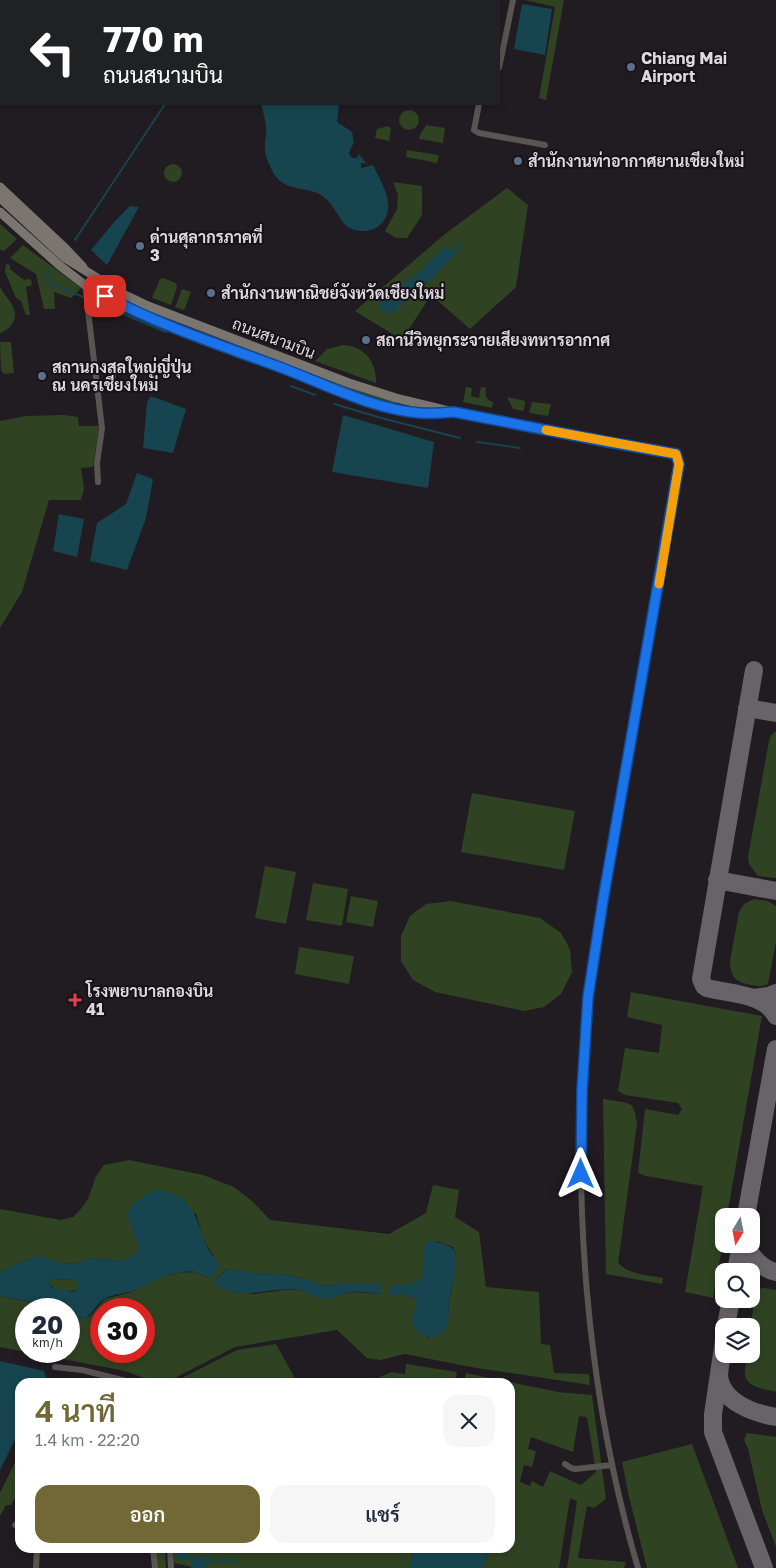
<!DOCTYPE html>
<html lang="th">
<meta charset="utf-8">
<style>
:root{--surface:#fff;--page:#f6f6f7;--text:#1f2937;--muted:#747a83;--accent:#726836}
body{margin:0;font-family:"Golos Text",Sarabun,sans-serif;background:var(--page);color:var(--text);height:100vh;display:flex;flex-direction:column;font-size:19px;white-space:nowrap}
*{box-sizing:border-box;margin:0}
p{font-size:16px;color:var(--muted)}
.icon{flex:none;width:28px;height:28px;fill:none;stroke:currentColor;stroke-width:2;stroke-linecap:round;stroke-linejoin:round}
.map{position:relative;flex:1;overflow:hidden}
.panel{position:absolute;left:15px;top:1378px;width:500px;height:175px;display:flex;flex-direction:column;background:var(--surface);border-radius:15px;box-shadow:0 2px 8px #0003}
.panel>*{flex:none}
.guide{position:absolute;left:0px;top:0px;width:500px;height:105px;box-shadow:0 2px 8px #0003;background:#202124;color:#fff;overflow:hidden}
.needle{width:32px;rotate:190deg}
.controls{position:absolute;left:715px;top:1208px;display:grid;gap:10px}
.controls a{display:grid;place-items:center;width:45px;height:45px;border-radius:10px;background:var(--surface);box-shadow:0 2px 8px #0003;font-size:25px}
.speed{position:absolute;left:15px;top:1298px;display:flex;gap:10px;font-size:25px;font-weight:700;text-align:center}
.speed>*{display:grid;place-content:center;width:65px;height:65px;border-radius:50%;background:var(--surface);box-shadow:0 2px 8px #0003;line-height:1}
.speed small{font-size:12px;font-weight:400}
.speed .limit{border:8px solid #d22;background:#fff;color:#111}
.pin{position:absolute;display:grid;place-items:center;width:42px;height:42px;color:#fff;margin:-21px;border-radius:10px;box-shadow:0 2px 8px #0006}
.me{position:absolute;width:55px;margin:-28px;rotate:0deg;stroke-linejoin:round;filter:drop-shadow(0 0 4px #0008)}
.turn{display:flex;align-items:center;gap:18px;height:105px;padding:0 20px;font-size:22px}
.turn .icon{width:65px;height:65px;stroke-width:2.5}
.turn b{display:block;font-size:35px;line-height:42px}
.round{display:grid;place-items:center;flex:none;width:52px;height:52px;border-radius:15px;background:var(--page)}
.overview{display:flex;align-items:center;justify-content:space-between;height:85px;padding:0 20px}
h1{font-size:30px;font-weight:600;line-height:38px;color:var(--accent)}
.action{display:flex;gap:10px;margin-top:auto;padding:10px 20px}
.action a{flex:1;height:58px;border-radius:15px;background:var(--accent);color:#fff;font-size:20px;font-weight:600;line-height:58px;text-align:center}
.action a+a{background:var(--page);color:var(--text)}
.map>svg:first-child{display:block}
</style>
<div class="map">
<svg width="776" height="1568" viewBox="0 0 776 1568">
<rect width="100%" height="100%" fill="#211b22"/>
<path fill="#2f4323" fill-rule="evenodd" d="M525,0h39l-18,100 -7,-2 16,-91z
M399 120a10 10 0 1 1 20 0a10 10 0 1 1-20 0Z
M426,125l19,3 -2,15 -24,-4 1,-4z
M388,126l3,3 -2,12 -14,-3 2,-9z
M407,150l32,5 -2,8 -31,-6z
M164 173a9 9 0 1 1 18 0a9 9 0 1 1-18 0Z
M393,182l29,4v29l-15,23h-11l-11,-7 12,-22 1,-14z
M507,188l21,17 -12,82 -46,42 -39,-34 -29,45 -47,-29 90,-77z
M0,224l17,15 -13,12 -4,-1z
M23,245l58,43 -10,10 -17,-6 1,17h-11l-8,-35 -26,-16z
M6,264l4,1v4l14,11 4,-1 3,1 1,5 -6,2 4,28h-4l-5,-14 -5,-3 -11,-26z
M163,278l13,5 1,4 -6,18 -19,-7 8,-19z
M0,286c4,10 10,13 13,21 6,11 -2,23 -13,26z
M182,289l9,3 -7,18 -9,-3z
M0,342h11l3,31 -10,1 -3,-4z
M344,345c21,2 33,17 32,38l-61,-22 12,-12z
M274,358l118,43 9,5 -16,-4 -112,-40z
M486,386c-1,8 -1,14 7,16l-1,6 -29,-6 3,-15 6,1 -1,8 8,2 2,-11 5,1z
M507,397l18,4 -1,10 -11,-2z
M532,402l19,2 -3,12 -19,-3z
M64,415l14,2 1,9h20l-6,41 -12,1 3,20 -3,12h-32l-27,92 -22,36v-207l26,-5z
M776,731v147l-18,-2 -9,-12 -1,-7 21,-116 2,-6z
M472,793l103,18 -11,59 -103,-18z
M265,866l31,6 -10,52 -31,-6z
M313,883l35,6 -6,37 -36,-6z
M351,896l27,5 -5,26 -27,-5z
M754,899l14,2 8,5v35l-8,43c-6,3 -10,2 -16,1 -17,-3 -21,-7 -22,-24l9,-49 5,-8z
M451,901l89,17 21,15 9,16 2,23 -11,22 -17,13 -20,4 -89,-19 -22,-12 -12,-19v-25l9,-20 16,-12z
M299,947l55,9 -5,28 -54,-10z
M631,992l131,24 -35,200h-3v21l-11,61 -28,-6 18,-106 -57,-10 -8,-3 7,-64 33,6 4,-6 -4,-6 -53,-8 -7,-4 7,-43 34,5 3,-28 -35,-8z
M603,1099l20,3 9,3 3,8 2,11 -19,139c12,12 29,12 45,15l-1,6 -56,-10z
M129,1160l74,15 31,12 19,15 17,18 119,14 37,-21 7,-28 26,5 -4,27 24,15 7,55 53,5 2,52 9,1 4,28 35,1 1,11 -119,-18 -66,-13 -25,6 -13,-2 -30,-28 -102,17 -68,35h-12l-30,-11 -125,-24v-51l64,13h-38v42h43v-41l7,7 5,2 8,-2 16,-18 27,-7 28,-15 18,-4 16,-1 13,5 8,-18 -12,-21 -7,-25 -60,25 3,9 -1,6 -17,8 -31,-3 -12,5 -14,1 -30,-7 -34,15v-63l61,11 12,-3 7,-7 8,-11 8,-23 8,-11zM437,1241l16,6 3,5 -2,10v16l-5,24 -1,17 -6,13 -7,4 -7,2 -12,-28 1,-6 -1,-5 -13,-5 -9,-9h13l14,-5 4,-5v-10zM231,1269l18,4 30,1 23,4 23,8 12,-2h44v10l-30,-2 -26,7 -27,-9h-13l-32,4 -33,-7 -5,-3v-4l10,-10zM101,1309h43v42h-43z
M75,1279l4,3v7c-9,4 -23,2 -30,-5l1,-4z
M764,1288l12,2v102c-10,-3 -29,-4 -31,-17 -1,-6 2,-15 2,-21h4v-28l4,-32 2,-5z
M276,1344l21,38h-123l63,-32z
M406,1364l51,8 -2,10h-85l21,-10 14,2z
M466,1373l92,19 34,3 14,104 -12,9 -7,-2 -9,52 48,4 -2,6h-57l10,-67 -7,-3 -11,70h-79l6,-5 1,-15h23v-166h-46zM579,1416l8,1 9,55 -15,13 -31,-14 -7,16 -11,-6 -2,5 -10,-4 4,-17 8,2 4,-16 -8,-2 3,-12 42,15z
M747,1433l29,4v110l-14,-37 -14,-61 -4,-9z
M692,1444l46,124h-91l-18,-71 -7,-35z
M20,1452v38l-9,15h-5l-6,11v-23z
M156,1548h9l1,20h-9z
M174,1548h241l-6,20h-212l-23,-5z"/>
<path fill="#16444f" fill-rule="evenodd" d="M522,4l30,5 -7,46 -31,-6z
M261,104h78l-2,18 15,10 2,10 -5,11 1,3 3,2h4l2,-4 7,9h-5v5l12,-3c10,20 28,49 1,64 -7,3 -19,3 -26,-2 -9,-6 -14,-24 -27,-32 -15,-9 -36,-3 -47,-21 -5,-9 -10,-19 -9,-29 0,-6 2,-13 1,-19 -1,-7 -3,-15 -5,-22z
M130,206l9,1 -32,58 -16,-15 24,-29z
M466,242l-31,34 -43,37 -11,-3 -3,-6 6,-6 33,-24 27,-27 8,4 8,-7z
M151,396l35,13 -13,44 -30,-5 4,-46z
M343,415l91,27 -6,46 -96,-16z
M137,473l16,6 -7,39 -19,52 -37,-9 7,-38 29,-19z
M59,514l25,5 -7,38 -24,-6z
M154,1191c6,1 14,0 20,3 30,13 22,49 46,70l-7,12c-8,2 -11,-2 -18,-4 -5,-1 -11,0 -16,1 -20,2 -29,12 -46,18 -9,3 -19,3 -27,7 -14,7 -19,36 -37,11l-69,-13v-24l34,-15 6,-1 24,8 14,-1 12,-5 31,3 17,-8 1,-6 -12,-32c5,-14 14,-18 27,-24zM75,1279l3,3 1,7 -7,3 -21,-5 -2,-3 1,-4z
M429,1241c9,0 22,4 27,11 -2,9 0,19 -2,27 -2,8 -4,15 -5,23 -1,7 1,17 -2,24 -8,16 -27,14 -34,-1 -4,-8 6,-17 3,-26l-13,-5 -14,1v-7l5,-3h13l14,-5c8,-12 -3,-30 8,-39z
M231,1269l19,4 29,1 23,4 23,8 12,-2h44v10c-10,-1 -22,-3 -31,-2 -7,1 -20,8 -26,7 -9,-1 -17,-7 -26,-9 -28,-4 -58,13 -83,-6v-4l11,-10z
M0,1361l44,10 2,6 -2,5h-24v48l-20,40z
M176,1548h10v7l9,2 44,4 1,2 -28,-2 -8,7h-13l2,-7 -3,-2 -10,1 -4,-7z
M415,1548h72l-1,15 -6,5h-71z"/>
<g fill="none" stroke-linecap="round" stroke-linejoin="round">
<path stroke="#16444f" stroke-width="2" d="M77,0l1,1
M75,240l90,-136
M49,269c-3,6 -5,9 1,14l116,49
M291,386l24,9
M334,404l51,15 75,19
M477,442l43,6"/>
<path stroke="#686269" stroke-width="18" d="M754,670l-53,309 3,7 3,2c22,6 57,5 69,28
M747,708l29,5
M717,880l59,11
M754,998l15,-2 7,-3
M746,1216l30,-167
M746,1244c5,13 16,25 30,28
M736,1271l5,-27
M726,1326l5,-27
M724,1340l-11,74v18l51,136
M719,1375c2,27 34,38 57,42"/>
<path stroke="#595552" stroke-width="6" d="M499,68l14,-68
M479,104l-5,26 5,3 66,12
M85,285l17,143 -5,35 1,19
M55,1367l27,3 48,12
M565,1464l6,4 4,1 37,-4
M15,1525l5,2
M153,1548l2,20
M170,1548l1,20
M36,1568l1,-20
M638,1568c-52,-176 -67,-373 -51,-556 1,-21 5,-41 8,-61 7,-45 15,-89 22,-133 21,-118 43,-236 62,-354l-3,-10 -19,-3"/>
<path stroke="#7b7570" stroke-width="9" d="M0,187l65,61 18,19
M0,198l65,60 58,36 25,12 201,77 47,15 58,14 203,39
M0,212l59,53 26,20 38,21 49,20 202,77c24,7 47,12 72,10"/>
</g>
<g fill="none" stroke-linecap="round" stroke-linejoin="round">
<defs>
<path id="route" d="M105,296c56,30 118,50 177,72 45,17 90,41 138,45 11,1 23,0 34,-1l154,30 68,12 3,10 -76,436 -15,97 -6,94 -1,83"/>
</defs>
<use href="#route" stroke="#114b97" stroke-width="12"/>
<use href="#route" stroke="#1a73e8" stroke-width="9"/>
<path stroke="#f59e0b" stroke-width="9" d="M546,430l130,24 3,10 -20,120"/>
</g>
<g fill="#5c6f8a" stroke="#171218" stroke-width="2">
<circle cx="631" cy="67" r="5"/>
<circle cx="518" cy="161" r="5"/>
<circle cx="140" cy="246" r="5"/>
<circle cx="211" cy="293" r="5"/>
<circle cx="366" cy="340" r="5"/>
<circle cx="42" cy="376" r="5"/>
</g>
<path fill="#e0444e" stroke="#171218" stroke-width="2" d="M72.5 992.5h5v5h5v5h-5v5h-5v-5h-5v-5h5z"/>
<g text-anchor="middle" dominant-baseline="central" stroke-width="4" stroke-linejoin="round" paint-order="stroke">
<g font-size="16" font-weight="bold" fill="#ded9de" stroke="#171218" text-anchor="start">
<text x="641" y="58">Chiang Mai<tspan x="641" dy="18">Airport</tspan></text>
<text x="528" y="161">สำนักงานท่าอากาศยานเชียงใหม่</text>
<text x="150" y="237">ด่านศุลากรภาคที่<tspan x="150" dy="18">3</tspan></text>
<text x="221" y="293">สำนักงานพาณิชย์จังหวัดเชียงใหม่</text>
<text x="376" y="340">สถานีวิทยุกระจายเสียงทหารอากาศ</text>
<text x="52" y="367">สถานกงสุลใหญ่ญี่ปุ่น<tspan x="52" dy="18">ณ นครเชียงใหม่</tspan></text>
<text x="86" y="991">โรงพยาบาลกองบิน<tspan x="86" dy="18">41</tspan></text>
</g>
<g font-size="16" fill="#ded9de" stroke="#171218">
<text transform="translate(274 338) rotate(21)">ถนนสนามบิน</text>
</g>
</g>
</svg>
<div class="controls">
<a><svg class="needle" viewBox="-14 -14 28 28"><path d="M0-13l5 13h-10z" fill="#e53935"/><path d="M0 13l5-13h-10z" fill="#747a83"/></svg></a>
<a><svg class="icon" aria-label="search" viewBox="0 0 24 24"><circle cx="10" cy="10" r="6"/><path d="M15 15l6 6"/></svg></a>
<a><svg class="icon" aria-label="layers" viewBox="0 0 24 24"><path d="M12 4l9 5-9 5-9-5zM3 14l9 5 9-5"/></svg></a>
</div>
<div class="speed"><div>20<small>km/h</small></div><div class="limit">30</div></div>
<div class="pin" style="left:105px;top:296px;background:#d93025"><svg class="icon" aria-label="arrive" viewBox="0 0 24 24"><path d="M6 21V4h12l-3 4 3 4H6"/></svg></div>
<svg class="me" style="left:581px;top:1174px" viewBox="-20 -20 40 40"><path d="M0-17L14 15 0 8-14 15z" fill="#1a73e8" stroke="#fff" stroke-width="4"/></svg>
<div class="guide">
<div class="turn"><svg class="icon" aria-label="left" viewBox="0 0 24 24"><path d="M17 20v-9H6M10 6l-5 5 5 5"/></svg><div><b>770 m</b>ถนนสนามบิน</div></div>
</div>
<section class="panel">
<div class="overview"><div><h1>4 นาที</h1><p>1.4 km · 22:20</p></div><a class="round"><svg class="icon" aria-label="close" viewBox="0 0 24 24"><path d="M6 6l12 12M18 6L6 18"/></svg></a></div>
<div class="action"><a>ออก</a><a>แชร์</a></div>
</section>
</div>
